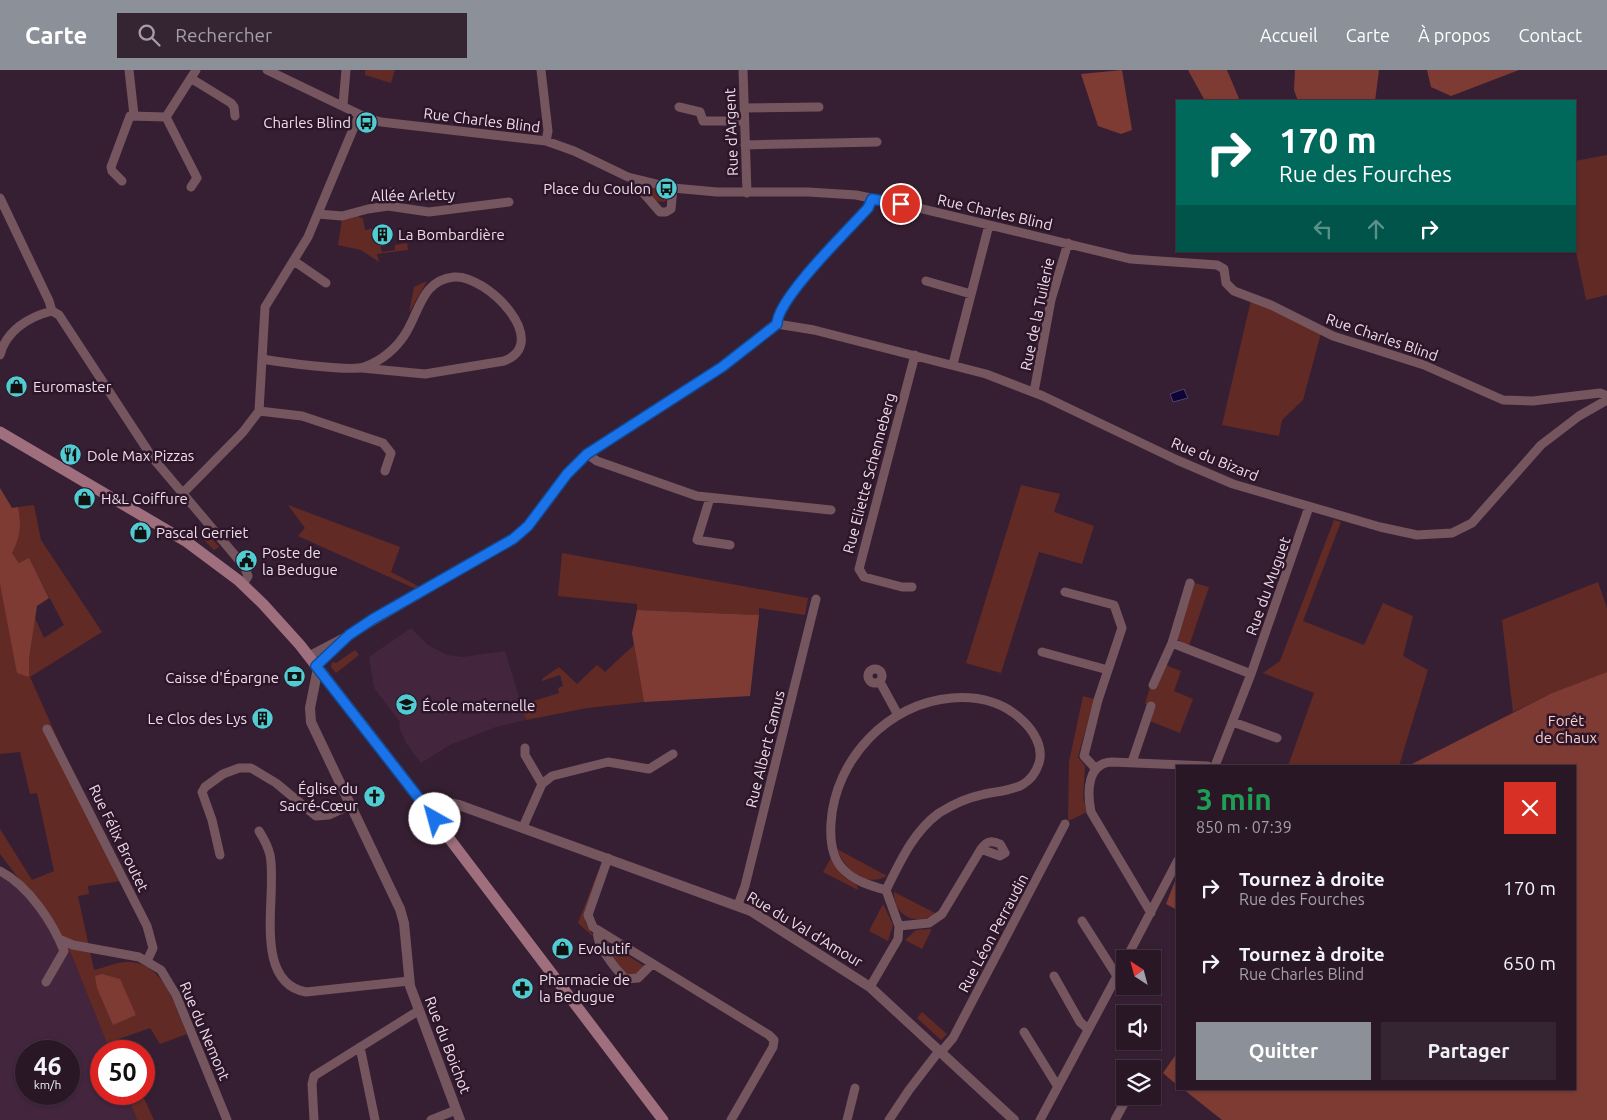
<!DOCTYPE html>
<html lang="fr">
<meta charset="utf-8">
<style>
:root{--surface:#291726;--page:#352432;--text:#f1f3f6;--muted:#a59fa7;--line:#453643;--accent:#8c9099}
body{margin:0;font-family:Ubuntu,sans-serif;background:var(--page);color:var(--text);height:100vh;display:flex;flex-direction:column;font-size:19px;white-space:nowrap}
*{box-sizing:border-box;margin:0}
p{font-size:16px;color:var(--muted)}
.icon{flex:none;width:28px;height:28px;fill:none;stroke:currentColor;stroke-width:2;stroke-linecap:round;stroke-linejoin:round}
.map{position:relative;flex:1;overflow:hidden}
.drawer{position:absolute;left:1176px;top:695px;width:400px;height:325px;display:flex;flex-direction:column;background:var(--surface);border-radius:0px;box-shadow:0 1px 4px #0004,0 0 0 1px var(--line)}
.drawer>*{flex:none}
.top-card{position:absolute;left:1176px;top:30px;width:400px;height:152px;border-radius:0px;box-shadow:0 1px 4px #0004,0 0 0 1px var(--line);background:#00695c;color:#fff;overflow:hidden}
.needle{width:32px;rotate:324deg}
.tools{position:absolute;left:1116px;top:880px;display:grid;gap:10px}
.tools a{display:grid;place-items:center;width:45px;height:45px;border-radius:0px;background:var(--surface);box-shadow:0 1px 4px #0004,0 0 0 1px var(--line);font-size:25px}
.speed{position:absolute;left:15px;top:970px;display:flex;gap:10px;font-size:25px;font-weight:700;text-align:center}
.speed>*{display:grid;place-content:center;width:65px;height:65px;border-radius:50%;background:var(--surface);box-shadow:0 1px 4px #0004,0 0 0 1px var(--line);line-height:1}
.speed small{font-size:12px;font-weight:400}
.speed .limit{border:8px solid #d22;background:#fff;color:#111}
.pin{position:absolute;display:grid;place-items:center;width:42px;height:42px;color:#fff;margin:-21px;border:2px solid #fff;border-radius:50%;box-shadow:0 1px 5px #0007}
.me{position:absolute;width:55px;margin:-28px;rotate:322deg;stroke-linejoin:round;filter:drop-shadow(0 0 4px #0008)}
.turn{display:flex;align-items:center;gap:18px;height:105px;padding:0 20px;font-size:22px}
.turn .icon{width:65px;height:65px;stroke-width:2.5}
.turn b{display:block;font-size:35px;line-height:42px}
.lanes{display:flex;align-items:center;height:48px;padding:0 20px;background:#0003;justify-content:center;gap:25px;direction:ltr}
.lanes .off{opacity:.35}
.round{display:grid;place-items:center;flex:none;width:52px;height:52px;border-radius:0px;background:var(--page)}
.head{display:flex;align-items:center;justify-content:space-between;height:85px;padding:0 20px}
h1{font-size:30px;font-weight:700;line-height:38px;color:#1e9e55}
.primary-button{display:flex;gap:10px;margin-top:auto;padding:10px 20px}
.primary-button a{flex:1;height:58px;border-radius:0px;background:var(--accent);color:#fff;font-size:20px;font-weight:700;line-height:58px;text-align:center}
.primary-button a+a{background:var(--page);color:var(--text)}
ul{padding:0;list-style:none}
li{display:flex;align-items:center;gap:15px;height:75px;padding:0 20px}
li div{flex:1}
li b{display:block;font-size:19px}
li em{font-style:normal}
header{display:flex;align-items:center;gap:30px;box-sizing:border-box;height:70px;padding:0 25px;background:var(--accent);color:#fff}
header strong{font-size:24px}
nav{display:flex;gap:28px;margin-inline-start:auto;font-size:18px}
.search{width:350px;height:45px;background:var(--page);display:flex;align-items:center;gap:12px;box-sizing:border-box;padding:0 18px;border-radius:0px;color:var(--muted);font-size:19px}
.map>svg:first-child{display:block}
</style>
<header>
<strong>Carte</strong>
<div class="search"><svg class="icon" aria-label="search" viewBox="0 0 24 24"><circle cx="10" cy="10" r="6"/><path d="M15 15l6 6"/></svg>Rechercher</div>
<nav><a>Accueil</a><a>Carte</a><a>À propos</a><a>Contact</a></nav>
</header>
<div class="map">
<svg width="1607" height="1050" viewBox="0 0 1607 1050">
<rect width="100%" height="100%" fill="#371f33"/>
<path fill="#43253e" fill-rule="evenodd" d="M411,558l17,17 19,10 15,2 43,-6 21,69 -30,7 -46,18 -29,18 -15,-20 -7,-16 1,-5 -26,-34 -5,-31z
M0,806l29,15 30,40 13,25 38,95h-9v43h26l10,26h-137zM26,981h43v43h-43z"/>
<path fill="#622a25" d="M365,0h30l-4,13 -26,-8z
M1607,85v140l-21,5 -11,-53v-86z
M644,114l26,7 -3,9 -4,2 -8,-1 -11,-13z
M358,146l5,3 2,11 11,-2 6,24 13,-2v-5l12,-2 1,7 -31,4 2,8 -18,-12 -23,-5 4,-26z
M427,211l-18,32 5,-26z
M1251,230l70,33 -18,67 -21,20 -3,16 -57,-11z
M1021,415l39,9 -6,18 40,14 -12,38 -43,-12 -38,121 -35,-10z
M34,435l7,35 61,92 -72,45 91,204 -33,5 1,8 -11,2 16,74c10,-2 22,-8 33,-8 37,-1 48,45 60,72l-27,10 -10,-16 -31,11 5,12h-14l-38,-95 -13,-25 -59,-77v-25l32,51 22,-9 -17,-78 -7,1 -10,-42 -20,2v-170l29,93v-18l6,-41 9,20 20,-13 -35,-66 -10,4 -7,-10 8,-35 -2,-11z
M288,435l112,42 -9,25 27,14 -2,3 -118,-53 7,-8z
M1334,450l7,2 -38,99 61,24 19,-42 30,13 -10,40 25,14 -29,96h-111l26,-73 -51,-20 17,-12z
M209,465l10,12 -5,3 -10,-10z
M562,483l246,45 -3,17 -46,-7v7l-122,-5v-6l-79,-8z
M1598,512l9,26v64l-55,21 -39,19 -11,-92z
M1194,513l15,4 -20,59 -12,-7z
M634,575l10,57 -57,6 -61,12 -6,-20 2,-1 2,5 35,-11 -1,-5 5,-2 -3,-11 -18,6v-2l17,-12 18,17 20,-19 8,7z
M355,580l4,5 -23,18 -5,-6 1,-5 4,1z
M1163,594l18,7 -7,20 19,8 -13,34 -30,-12 4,-14 -9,-3 6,-20z
M1083,626l11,3 -16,58 7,9 -2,31 4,15 -19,9 1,-59z
M837,779l50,27c-23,12 -42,-7 -50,-27z
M831,788l13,19 13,8 1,5 -35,-18z
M599,799l-14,47v6l9,15 -16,-14z
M894,822l43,22c-21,12 -43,3 -43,-22z
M883,834l10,21 -5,16 -19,-10z
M932,859l-10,20 -17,-9 11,-10z
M600,866l10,5 -1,3 35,22 2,-3 -1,8 -17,5 -24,-28z
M922,942l25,22 -6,6 -24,-22z
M127,1024h15l12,26h-17z"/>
<path fill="#7e3b34" d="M1122,0l10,60 -11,4 -23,-8 -17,-52z
M1188,0h39l13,31h-35z
M1295,0h84l-4,31h-77l-4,-11z
M1427,0h92l-68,26 -20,-9z
M0,418l12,20 6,-1c4,18 2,31 -6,46l7,10 10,-5 20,40 -12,8 -8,53v18l-12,-4 -17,-89z
M637,540l122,5 -9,81 -106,6 -12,-69z
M1607,602v448h-385l-39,-31h392v-323h-167l144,-73z
M1177,806l1,34h-1l-11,-6z
M102,904l18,5 16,36 -23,10 -16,-37 -2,-12z
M1177,983v32l-14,-12z"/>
<path fill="#0e0439" stroke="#51456e" d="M392,118l1,10 -12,1 -2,-10z
M1184,319l4,9 -15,4 -3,-8z"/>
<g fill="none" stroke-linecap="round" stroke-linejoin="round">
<path stroke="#75565f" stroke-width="9" d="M129,0l5,45
M267,0l100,48 14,4 165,19 28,10 54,26 45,11 44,4h91l48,3 59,12 216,52 86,6 7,4 2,14 8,8 37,14 62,31 91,29 79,35 30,1 67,-8 7,3
M541,0l7,61 -2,10
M743,0l4,123
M192,9l39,24 3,4 1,9
M343,35l3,-35
M679,37l21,5 3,9h41
M744,38l75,-1
M166,47l31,61 -6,9
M745,75l132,-3
M638,110l1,8 21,24h6l5,-3 2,-21
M122,111l-10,-10 -1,-4 19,-51 36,1 30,-47
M0,128l49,103 3,10
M318,144l24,2 26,-7 20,-3 41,6 80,-10
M294,191l32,22
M926,211l45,13
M52,241l7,4 93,142 92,109 4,10 -5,8
M777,254l37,6 172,44 57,22 134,64 56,24 147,43 37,8 35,-2 20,-10 69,-78 38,-29 28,-16
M0,285c6,-24 28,-38 52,-44
M262,289c18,3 89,13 102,8 18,-6 34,-20 43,-36 13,-22 16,-51 47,-54 32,-3 99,65 50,84l-79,13 -63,-6
M953,294l36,-139
M1034,322l17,-92 17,-57
M259,341l43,5 81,27 8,10 -6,18
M587,384l10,7 100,35 134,14
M182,424l61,-62 16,-21 6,-104 43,-70 51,-122
M710,428l-13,42 33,5
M1190,513l-18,60 79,31
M912,517h-10l-38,-10 -5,-8 56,-214
M1065,522l49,13 8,23 -24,72 -14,56 11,12
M1042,582l66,18
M309,586l40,-21 164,-96c30,-23 46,-60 74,-85l135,-87 55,-43c0,-25 72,-95 91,-116l4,-9
M316,596l29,-27
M868 606a7 7 0 1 1 14 0a7 7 0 1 1-14 0Z
M880,612l18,33
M1153,615l19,-42
M1233,652l44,16
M47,659l100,197 6,22 -6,13
M525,678v7l17,29
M1132,692l19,-56
M1215,696l36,-92 58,-167
M523,757l19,-43 10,-8 56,-14 41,7 24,-15
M259,761c5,8 9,15 11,24 8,38 -19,127 36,137l103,-11
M220,785l-8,-35 -10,-28 3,-5 18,-13 16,-6h12l25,15 40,33 13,-1 22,-10
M608,788l-20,57 5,12 176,108 5,5 -1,7 -42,73
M0,801c29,15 53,52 64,80l-18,31
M738,835l7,-19 71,-287
M1151,843l-60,-101c-4,-20 -4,-49 21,-50l96,4
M1082,851l35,55
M899,856l30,-3 13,-9 39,-65c6,-8 10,-9 19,-5l5,9 -5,3 -19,-7
M598,861c-4,12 19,40 28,48l12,-1 14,-14
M61,870l12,5 66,12 22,13 15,25 51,125
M1126,889l52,-99
M1054,906l26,46 8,7
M870,917l28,-48 1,-13 -13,-36c-15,-4 -32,-9 -43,-21 -12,-12 -13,-30 -12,-46 4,-64 57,-120 121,-125 26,-2 51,4 70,22 11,10 22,27 17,43 -9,29 -34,26 -58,32 -15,3 -29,10 -42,18 -26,19 -39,49 -53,77
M1024,962l34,55
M360,977l15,73
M941,982l12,-14 112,-214
M314,1050l-2,-36 2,-8 104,-65
M431,1050l25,-10
M847,1050l8,-32
M889,1050l20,-30 30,-39
M1040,1050l85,-159
M1115,1050l13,-24"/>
<path stroke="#75565f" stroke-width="10" d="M318,598l-8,40 1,14 89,187 4,14 6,63 50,134
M425,735l12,-4 22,4 292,106 119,76 144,133"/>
<path stroke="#9f6f7d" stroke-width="11" d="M0,362l187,110 51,38 25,24 37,41 98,126 265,349"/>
</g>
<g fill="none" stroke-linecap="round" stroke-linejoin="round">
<defs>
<path id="route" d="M435,749l-119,-153 33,-31 24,-16 140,-80 15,-13 39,-52 20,-20 135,-87 55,-43c0,-25 72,-95 91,-116l4,-9 29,5"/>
</defs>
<use href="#route" stroke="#114b97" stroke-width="12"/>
<use href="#route" stroke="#1a73e8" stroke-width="9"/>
</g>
<defs>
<symbol id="bus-disc" viewBox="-11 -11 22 22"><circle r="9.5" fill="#51ccd2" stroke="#2d1629"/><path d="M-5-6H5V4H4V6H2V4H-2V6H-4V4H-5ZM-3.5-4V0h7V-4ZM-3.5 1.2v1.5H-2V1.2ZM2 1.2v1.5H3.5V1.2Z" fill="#111"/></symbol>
<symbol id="building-disc" viewBox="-11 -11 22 22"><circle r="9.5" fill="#51ccd2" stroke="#2d1629"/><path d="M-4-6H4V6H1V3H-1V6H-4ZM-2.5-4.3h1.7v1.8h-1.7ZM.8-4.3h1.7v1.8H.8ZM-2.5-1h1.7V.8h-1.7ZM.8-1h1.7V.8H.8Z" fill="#111"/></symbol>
<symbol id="shop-disc" viewBox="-11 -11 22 22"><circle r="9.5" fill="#51ccd2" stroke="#2d1629"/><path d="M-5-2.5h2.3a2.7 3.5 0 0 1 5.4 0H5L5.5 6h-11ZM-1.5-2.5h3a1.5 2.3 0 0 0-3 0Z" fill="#111"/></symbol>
<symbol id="restaurant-disc" viewBox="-11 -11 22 22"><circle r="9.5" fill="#51ccd2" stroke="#2d1629"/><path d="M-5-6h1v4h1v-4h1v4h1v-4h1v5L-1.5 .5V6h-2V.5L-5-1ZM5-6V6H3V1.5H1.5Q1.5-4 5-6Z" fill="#111"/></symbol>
<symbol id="civic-disc" viewBox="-11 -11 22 22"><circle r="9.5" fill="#51ccd2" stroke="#2d1629"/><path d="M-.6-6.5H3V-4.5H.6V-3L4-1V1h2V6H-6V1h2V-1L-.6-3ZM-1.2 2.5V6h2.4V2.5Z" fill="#111"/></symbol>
<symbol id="bank-disc" viewBox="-11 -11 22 22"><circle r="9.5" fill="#51ccd2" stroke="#2d1629"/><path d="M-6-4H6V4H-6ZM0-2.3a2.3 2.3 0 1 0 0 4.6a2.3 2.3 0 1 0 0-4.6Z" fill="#111"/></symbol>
<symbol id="school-disc" viewBox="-11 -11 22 22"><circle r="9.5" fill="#51ccd2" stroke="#2d1629"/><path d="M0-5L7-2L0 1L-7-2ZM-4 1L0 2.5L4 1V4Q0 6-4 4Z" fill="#111"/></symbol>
<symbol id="church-disc" viewBox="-11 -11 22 22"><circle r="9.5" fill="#51ccd2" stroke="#2d1629"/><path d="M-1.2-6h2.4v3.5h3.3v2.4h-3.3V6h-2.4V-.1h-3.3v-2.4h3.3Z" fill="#111"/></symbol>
<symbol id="pharmacy-disc" viewBox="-11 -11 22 22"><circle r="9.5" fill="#51ccd2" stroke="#2d1629"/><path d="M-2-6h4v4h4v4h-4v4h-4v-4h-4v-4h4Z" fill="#111"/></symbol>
</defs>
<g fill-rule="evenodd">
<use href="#bus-disc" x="354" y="40" width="25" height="25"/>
<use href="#bus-disc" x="654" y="106" width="25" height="25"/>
<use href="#building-disc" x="370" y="152" width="25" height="25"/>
<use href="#shop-disc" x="4" y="304" width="25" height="25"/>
<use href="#restaurant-disc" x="58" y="372" width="25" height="25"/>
<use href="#shop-disc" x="72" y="416" width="25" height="25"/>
<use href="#shop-disc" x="128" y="450" width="25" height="25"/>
<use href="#civic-disc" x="234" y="478" width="25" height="25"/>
<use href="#bank-disc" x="282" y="594" width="25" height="25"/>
<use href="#school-disc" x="394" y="622" width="25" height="25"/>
<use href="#building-disc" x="250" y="636" width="25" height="25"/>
<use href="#church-disc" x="362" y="714" width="25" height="25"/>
<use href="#shop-disc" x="550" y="866" width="25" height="25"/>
<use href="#pharmacy-disc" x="510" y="906" width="25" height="25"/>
</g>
<g text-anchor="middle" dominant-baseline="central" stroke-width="5" stroke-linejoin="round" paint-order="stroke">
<g font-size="15" fill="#eddde9" stroke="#2d1629">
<text transform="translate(482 50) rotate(7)">Rue Charles Blind</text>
<text transform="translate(731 62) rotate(-92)">Rue d'Argent</text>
<text transform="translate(413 125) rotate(-1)">Allée Arletty</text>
<text transform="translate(995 142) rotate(13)">Rue Charles Blind</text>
<text transform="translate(1037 244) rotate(-78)">Rue de la Tuilerie</text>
<text transform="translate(1382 267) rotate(19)">Rue Charles Blind</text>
<text transform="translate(1215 389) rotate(22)">Rue du Bizard</text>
<text transform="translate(869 403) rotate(-75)">Rue Eliette Schenneberg</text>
<text transform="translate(1268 516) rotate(-70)">Rue du Muguet</text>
<text transform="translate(765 679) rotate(-76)">Rue Albert Camus</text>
<text transform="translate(119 768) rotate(64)">Rue Félix Broutet</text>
<text transform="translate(805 859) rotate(31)">Rue du Val d'Amour</text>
<text transform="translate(993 863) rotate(-62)">Rue Léon Perraudin</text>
<text transform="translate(205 961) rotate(67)">Rue du Nemont</text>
<text transform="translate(448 975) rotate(69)">Rue du Boichot</text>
</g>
<g font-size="15" fill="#eddde9" stroke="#2d1629" text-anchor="start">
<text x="351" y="52" text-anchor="end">Charles Blind</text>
<text x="651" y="118" text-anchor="end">Place du Coulon</text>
<text x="398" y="164">La Bombardière</text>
<text x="33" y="316">Euromaster</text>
<text x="87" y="385">Dole Max Pizzas</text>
<text x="101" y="428">H&amp;L Coiffure</text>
<text x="156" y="462">Pascal Gerriet</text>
<text x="262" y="482">Poste de<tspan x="262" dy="17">la Bedugue</tspan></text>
<text x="279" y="607" text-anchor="end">Caisse d'Épargne</text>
<text x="422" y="635">École maternelle</text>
<text x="247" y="648" text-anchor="end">Le Clos des Lys</text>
<text x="358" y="718" text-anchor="end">Église du<tspan x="358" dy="17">Sacré-Cœur</tspan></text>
<text x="578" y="878">Evolutif</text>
<text x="539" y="909">Pharmacie de<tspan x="539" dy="17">la Bedugue</tspan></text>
</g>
<g font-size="15" fill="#fbcfc9" stroke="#2d1629">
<text x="1566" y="650">Forêt<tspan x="1566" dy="17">de Chaux</tspan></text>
</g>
</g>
</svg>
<div class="tools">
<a><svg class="needle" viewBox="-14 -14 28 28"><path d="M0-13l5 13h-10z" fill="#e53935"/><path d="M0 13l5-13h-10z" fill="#a59fa7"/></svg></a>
<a><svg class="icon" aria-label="sound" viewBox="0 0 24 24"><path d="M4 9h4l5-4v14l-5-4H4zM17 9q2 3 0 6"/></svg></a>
<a><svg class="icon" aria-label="layers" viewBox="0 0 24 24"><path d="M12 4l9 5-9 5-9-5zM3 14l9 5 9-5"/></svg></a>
</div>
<div class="speed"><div>46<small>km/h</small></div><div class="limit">50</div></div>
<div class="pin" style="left:901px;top:134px;background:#d93025"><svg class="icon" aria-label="arrive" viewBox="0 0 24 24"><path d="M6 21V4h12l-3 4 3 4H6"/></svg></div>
<svg class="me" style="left:435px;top:749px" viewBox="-20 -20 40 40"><circle r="19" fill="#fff"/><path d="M0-13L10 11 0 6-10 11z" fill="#1a73e8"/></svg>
<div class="top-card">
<div class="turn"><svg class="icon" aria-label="right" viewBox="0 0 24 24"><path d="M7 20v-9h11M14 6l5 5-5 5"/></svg><div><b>170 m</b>Rue des Fourches</div></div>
<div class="lanes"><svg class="icon off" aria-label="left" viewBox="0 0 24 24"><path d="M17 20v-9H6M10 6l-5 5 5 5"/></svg><svg class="icon off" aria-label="ahead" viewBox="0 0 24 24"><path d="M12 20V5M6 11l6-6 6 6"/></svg><svg class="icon" aria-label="right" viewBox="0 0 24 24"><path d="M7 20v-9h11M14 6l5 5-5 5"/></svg></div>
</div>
<section class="drawer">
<div class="head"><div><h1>3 min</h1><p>850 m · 07:39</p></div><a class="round" style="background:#d93025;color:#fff"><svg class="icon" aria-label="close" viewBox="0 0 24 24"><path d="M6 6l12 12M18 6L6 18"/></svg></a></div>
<ul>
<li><svg class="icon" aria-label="right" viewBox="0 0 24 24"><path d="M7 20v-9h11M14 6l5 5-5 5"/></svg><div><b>Tournez à droite</b><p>Rue des Fourches</p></div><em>170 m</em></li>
<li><svg class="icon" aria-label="right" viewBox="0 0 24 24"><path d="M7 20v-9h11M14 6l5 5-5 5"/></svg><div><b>Tournez à droite</b><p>Rue Charles Blind</p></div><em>650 m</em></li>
</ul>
<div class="primary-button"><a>Quitter</a><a>Partager</a></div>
</section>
</div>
